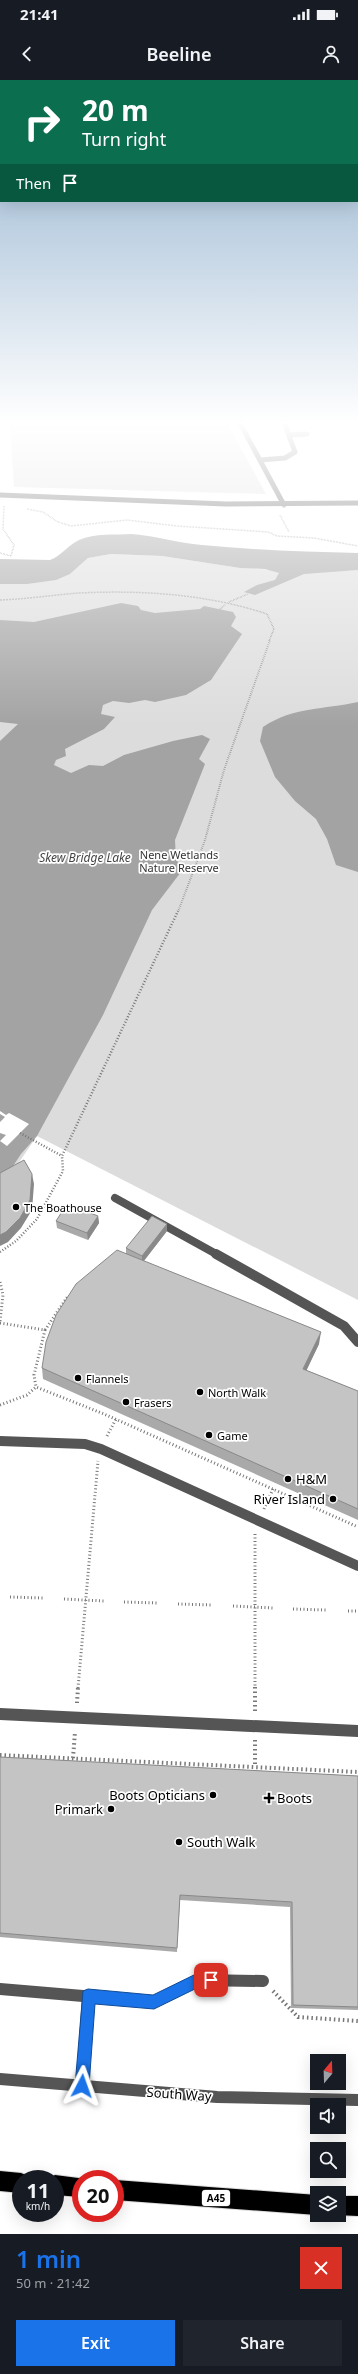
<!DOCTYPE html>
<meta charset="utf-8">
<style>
:root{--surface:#171b24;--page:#20242c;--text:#f1f3f6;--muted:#9ea1a6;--accent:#1a73e8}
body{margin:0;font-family:"Noto Sans",sans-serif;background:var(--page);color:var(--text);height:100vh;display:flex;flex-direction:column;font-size:15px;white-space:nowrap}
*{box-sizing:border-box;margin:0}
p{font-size:13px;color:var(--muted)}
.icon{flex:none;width:22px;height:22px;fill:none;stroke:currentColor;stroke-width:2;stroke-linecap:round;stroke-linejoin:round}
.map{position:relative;height:2154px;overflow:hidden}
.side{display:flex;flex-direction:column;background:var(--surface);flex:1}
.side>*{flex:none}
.banner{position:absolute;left:0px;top:0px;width:358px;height:122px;box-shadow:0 4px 16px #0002;background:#0b6e4f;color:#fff;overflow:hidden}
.needle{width:26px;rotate:19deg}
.tools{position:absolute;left:310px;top:1974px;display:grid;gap:8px}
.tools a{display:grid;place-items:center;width:36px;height:36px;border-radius:0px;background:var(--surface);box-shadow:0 4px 16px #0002;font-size:20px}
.speed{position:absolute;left:12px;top:2090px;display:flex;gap:8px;font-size:20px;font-weight:700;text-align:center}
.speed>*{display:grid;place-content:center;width:52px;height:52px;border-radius:50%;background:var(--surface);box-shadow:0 4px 16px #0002;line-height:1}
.speed small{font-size:10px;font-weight:400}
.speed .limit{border:6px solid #d22;background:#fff;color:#111}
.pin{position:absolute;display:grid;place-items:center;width:34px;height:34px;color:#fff;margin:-17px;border-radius:8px;box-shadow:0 2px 6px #0006}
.me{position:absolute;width:44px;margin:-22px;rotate:4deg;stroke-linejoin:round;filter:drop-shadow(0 0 3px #0008)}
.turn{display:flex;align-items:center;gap:14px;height:84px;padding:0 16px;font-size:18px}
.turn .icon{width:52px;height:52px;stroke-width:2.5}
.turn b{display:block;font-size:28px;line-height:34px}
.then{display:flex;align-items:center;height:38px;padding:0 16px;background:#0003;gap:8px;font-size:15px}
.round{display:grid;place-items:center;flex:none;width:42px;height:42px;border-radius:0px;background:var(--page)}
.headline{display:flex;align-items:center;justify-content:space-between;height:68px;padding:0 16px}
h1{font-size:24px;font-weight:600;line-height:30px;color:var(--accent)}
.primary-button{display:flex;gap:8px;margin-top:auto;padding:8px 16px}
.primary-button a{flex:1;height:46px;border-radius:0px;background:var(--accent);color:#fff;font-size:16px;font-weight:600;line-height:46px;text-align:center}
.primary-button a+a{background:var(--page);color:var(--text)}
.status{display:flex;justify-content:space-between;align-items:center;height:28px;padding:0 20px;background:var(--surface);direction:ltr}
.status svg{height:11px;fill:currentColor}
header{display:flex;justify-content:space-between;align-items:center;height:52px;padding:0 16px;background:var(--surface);font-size:18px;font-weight:600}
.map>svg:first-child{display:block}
</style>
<div class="status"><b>21:41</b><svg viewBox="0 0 49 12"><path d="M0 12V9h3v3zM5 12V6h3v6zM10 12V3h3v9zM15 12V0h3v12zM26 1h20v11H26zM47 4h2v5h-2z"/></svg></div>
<header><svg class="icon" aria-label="back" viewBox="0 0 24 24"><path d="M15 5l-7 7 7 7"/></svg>Beeline<svg class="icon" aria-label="person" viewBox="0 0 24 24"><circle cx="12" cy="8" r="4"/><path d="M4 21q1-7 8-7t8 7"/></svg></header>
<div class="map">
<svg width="358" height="2154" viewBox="0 0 358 2154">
<rect width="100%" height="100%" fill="#fff"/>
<path fill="#dcdcdc" d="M10,345h218l38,69 -252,-7z
M111,474l51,2 78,12 76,4 42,-2v730l-321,-164 -37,54v-606l70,-10 18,-16z"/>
<path fill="#a3a3a3" d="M132,454c24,2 46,9 70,11 52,5 104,7 156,8v17l-54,4 -49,21 -11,-3 13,-7 18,-5 4,-7 -14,-4 -25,-1 -78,-12 -51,-2 -23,4 -18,16 -14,6 -29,4h-27v-25l50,1c11,-4 18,-15 29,-20 16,-7 36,-5 53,-6z
M121,523l17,3 3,4 14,3 45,-4 4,-3 29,6 3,5 -5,9 11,8 -31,46 -25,15 -31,7 -10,-2 -16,3 -16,-2 -10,4 -2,9 14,3 -11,12 -39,20 1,7 -10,4 -2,5 17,8 18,-8 14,1 21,-11 49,-14 29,-6 8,4 -11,20 6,5 -30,76 1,20 8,8 -32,42 -49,105 -66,121 -16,18 -21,32v-445l18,-17 -18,-2v-102l34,2z
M358,622v170l-22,-7 -9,-26 -11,-20 -21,-18 -20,-24 -15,-36 3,-14c32,-21 60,-17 95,-25z"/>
<path fill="#fff" d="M0,1031l6,4 3,-2 20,11 -22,22 -7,-5 6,-6 -6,-2v-11l5,-5 -5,-3z"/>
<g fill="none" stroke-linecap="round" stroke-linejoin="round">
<defs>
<path id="highway" d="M0,2091l21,2 7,3 1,3h-8v14l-21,-2z
M55,2095l31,4h-5v18l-26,-2v-16h-7z
M115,2100l202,15v20l-202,-15z
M339,2116h19v20l-22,-1h3z"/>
</defs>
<use href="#highway" stroke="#dbdbdb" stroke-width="2"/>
<path stroke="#777" stroke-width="1.5" stroke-dasharray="0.5 1" stroke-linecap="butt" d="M27,429l16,3 15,10 13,4 56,-6 50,6 91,6 9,4 37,2 44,8
M280,435l9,17
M0,473l11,3 3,-11 -11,-16 1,-23
M0,520c27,-1 53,-5 79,-7 63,-3 128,1 188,21l7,15 -5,12
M229,522l19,-8
M220,529l5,-4"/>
<path stroke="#777" stroke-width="2" stroke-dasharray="0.5 1.5" stroke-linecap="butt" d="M178,832l27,-72 19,-70 46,-130"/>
<path stroke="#777" stroke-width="2.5" stroke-dasharray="1 2" stroke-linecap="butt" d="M20,1053l42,23
M0,1172l16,-11 21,-22 26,-48 -1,-15 116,-245"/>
<path stroke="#777" stroke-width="3" stroke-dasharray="1 2.5" stroke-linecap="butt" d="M0,1202l3,13 -3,26
M0,1243l45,7 -11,45 2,12
M45,1250l23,-34
M0,1325l27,-10 9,-8 68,27 254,113
M107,1356l9,-17
M264,1429l9,-20
M255,1454v154
M10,1517l33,1
M64,1519l40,2
M124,1522l35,1
M178,1524l34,1
M233,1526l40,2
M293,1529l33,1
M348,1531h10
M78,1608l20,-227"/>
<path stroke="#777" stroke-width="4" stroke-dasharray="1.5 3" stroke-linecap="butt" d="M255,1607v24
M77,1623l1,-16
M255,1660v27
M0,1675l358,17
M73,1678l2,-26
M273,1911l25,26 60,4"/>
<path stroke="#555" stroke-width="5" d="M241,345l43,80
M289,355l18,-1
M260,380l25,-2 10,-6 -10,-27
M0,415l226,9 132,-1"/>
<path stroke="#555" stroke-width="8" d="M115,1118l103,57"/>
<path stroke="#555" stroke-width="10" d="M216,1174l128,72 14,16
M0,1361l85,3 16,5 257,117"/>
<path stroke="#555" stroke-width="12" d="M0,1634l358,17
M0,1909l154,13 44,-22 65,1
M0,1999l217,18 141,3
M82,2006l6,-90"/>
<use href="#highway" fill="#000" fill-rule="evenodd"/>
</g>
<path fill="#a9a9a9" d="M98,1136l1,7 -11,17 -31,-12 -1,-7z
M167,1144v7l-23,30 175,83 -13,26 52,21v129l-315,-141 -1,-11 84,-114v-6z
M0,1677l358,19v234l-67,-2 -1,-101 -110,-7 -3,52 -177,-15z"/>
<path fill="#898989" d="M32,1094l2,10 -2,26 -11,18 -13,14 -8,4v-11z
M98,1136l1,7 -11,17 -1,-7z
M167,1144v7l-25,32v-7z
M321,1252l-2,12 -17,36 1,-11z"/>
<path fill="#c4c4c4" stroke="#898989" d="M24,1080l8,14 -2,26 -10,18 -14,14 -6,3v-62z
M67,1124l31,12 -11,17 -31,-12z
M152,1136l15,8 -25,32 -16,-8z
M117,1170l204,82 -18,37 55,22v118l-316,-141 4,-26 10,-27 20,-31z
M0,1677l358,19v231l-65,-2 -1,-103 -112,-7 -3,53 -177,-15z"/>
<linearGradient id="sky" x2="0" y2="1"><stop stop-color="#8cadcc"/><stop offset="0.53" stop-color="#fff"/><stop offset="1" stop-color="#fff" stop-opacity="0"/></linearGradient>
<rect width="358" height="646" fill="url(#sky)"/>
<path fill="#1a73e8" stroke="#114b97" d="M198,1893l18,2 2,5 -2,5 -17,2 -45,22 -59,-5 -6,82 -2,5 -5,3 -5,-3 -2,-5 8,-95 5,-2 65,6z"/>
<g fill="#000" stroke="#fff" stroke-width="1.5">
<circle cx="16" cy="1127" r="4"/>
<circle cx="78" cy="1298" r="4"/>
<circle cx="200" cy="1312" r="4"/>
<circle cx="126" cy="1322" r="4"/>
<circle cx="209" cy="1355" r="4"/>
<circle cx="288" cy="1399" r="4"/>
<circle cx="333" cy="1419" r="4"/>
<circle cx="213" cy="1715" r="4"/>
<path d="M267 1712h4v4h4v4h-4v4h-4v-4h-4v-4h4z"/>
<circle cx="111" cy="1729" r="4"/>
<circle cx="179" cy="1762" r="4"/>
</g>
<g text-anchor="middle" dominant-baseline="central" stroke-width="3.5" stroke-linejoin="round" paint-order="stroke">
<rect fill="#fff" stroke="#4c4c4c" stroke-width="1" x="202" y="2110" width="28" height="16" rx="3"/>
<g font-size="10" font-weight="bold" fill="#000">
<text x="216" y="2118">A45</text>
</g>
<g font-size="11" fill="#333" stroke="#fff">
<text x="179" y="774">Nene Wetlands<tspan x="179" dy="13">Nature Reserve</tspan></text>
</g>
<g font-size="11" fill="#000" stroke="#fff" text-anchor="start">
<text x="24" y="1127">The Boathouse</text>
<text x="86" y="1298">Flannels</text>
<text x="208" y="1312">North Walk</text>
<text x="134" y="1322">Frasers</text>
<text x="217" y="1355">Game</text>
</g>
<g font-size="12" font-style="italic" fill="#444" stroke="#fff">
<text x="85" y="777">Skew Bridge Lake</text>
</g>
<g font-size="13" fill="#000" stroke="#fff" text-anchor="start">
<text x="296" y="1399">H&amp;M</text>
<text x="325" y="1419" text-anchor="end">River Island</text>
<text x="205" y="1715" text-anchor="end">Boots Opticians</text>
<text x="277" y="1718">Boots</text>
<text x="103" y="1729" text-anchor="end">Primark</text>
<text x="187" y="1762">South Walk</text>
</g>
<g font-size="13" fill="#000" stroke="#fff">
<text transform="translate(179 2014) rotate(4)">South Way</text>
</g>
</g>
</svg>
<div class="tools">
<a><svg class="needle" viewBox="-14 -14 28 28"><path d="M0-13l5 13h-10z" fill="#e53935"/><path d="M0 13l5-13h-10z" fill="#9ea1a6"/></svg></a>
<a><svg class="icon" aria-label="sound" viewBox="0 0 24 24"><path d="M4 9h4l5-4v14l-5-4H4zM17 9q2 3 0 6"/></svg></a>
<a><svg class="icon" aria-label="search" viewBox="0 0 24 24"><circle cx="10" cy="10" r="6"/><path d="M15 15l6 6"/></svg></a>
<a><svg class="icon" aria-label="layers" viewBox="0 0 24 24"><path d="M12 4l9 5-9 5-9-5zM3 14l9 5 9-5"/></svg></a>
</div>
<div class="speed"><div>11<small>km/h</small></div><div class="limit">20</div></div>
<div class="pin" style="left:211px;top:1900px;background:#d93025"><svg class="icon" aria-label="arrive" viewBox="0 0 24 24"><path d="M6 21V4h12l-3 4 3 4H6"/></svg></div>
<svg class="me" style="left:82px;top:2006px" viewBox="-20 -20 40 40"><path d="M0-17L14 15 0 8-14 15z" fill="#1a73e8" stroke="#fff" stroke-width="4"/></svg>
<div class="banner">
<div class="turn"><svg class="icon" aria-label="right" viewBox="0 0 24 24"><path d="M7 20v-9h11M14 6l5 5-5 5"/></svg><div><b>20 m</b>Turn right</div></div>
<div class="then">Then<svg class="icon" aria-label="arrive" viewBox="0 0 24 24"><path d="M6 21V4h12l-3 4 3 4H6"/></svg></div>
</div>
</div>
<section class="side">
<div class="headline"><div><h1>1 min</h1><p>50 m · 21:42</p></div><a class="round" style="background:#d93025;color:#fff"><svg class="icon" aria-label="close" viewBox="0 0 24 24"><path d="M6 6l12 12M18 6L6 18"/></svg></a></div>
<div class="primary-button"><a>Exit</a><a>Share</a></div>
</section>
